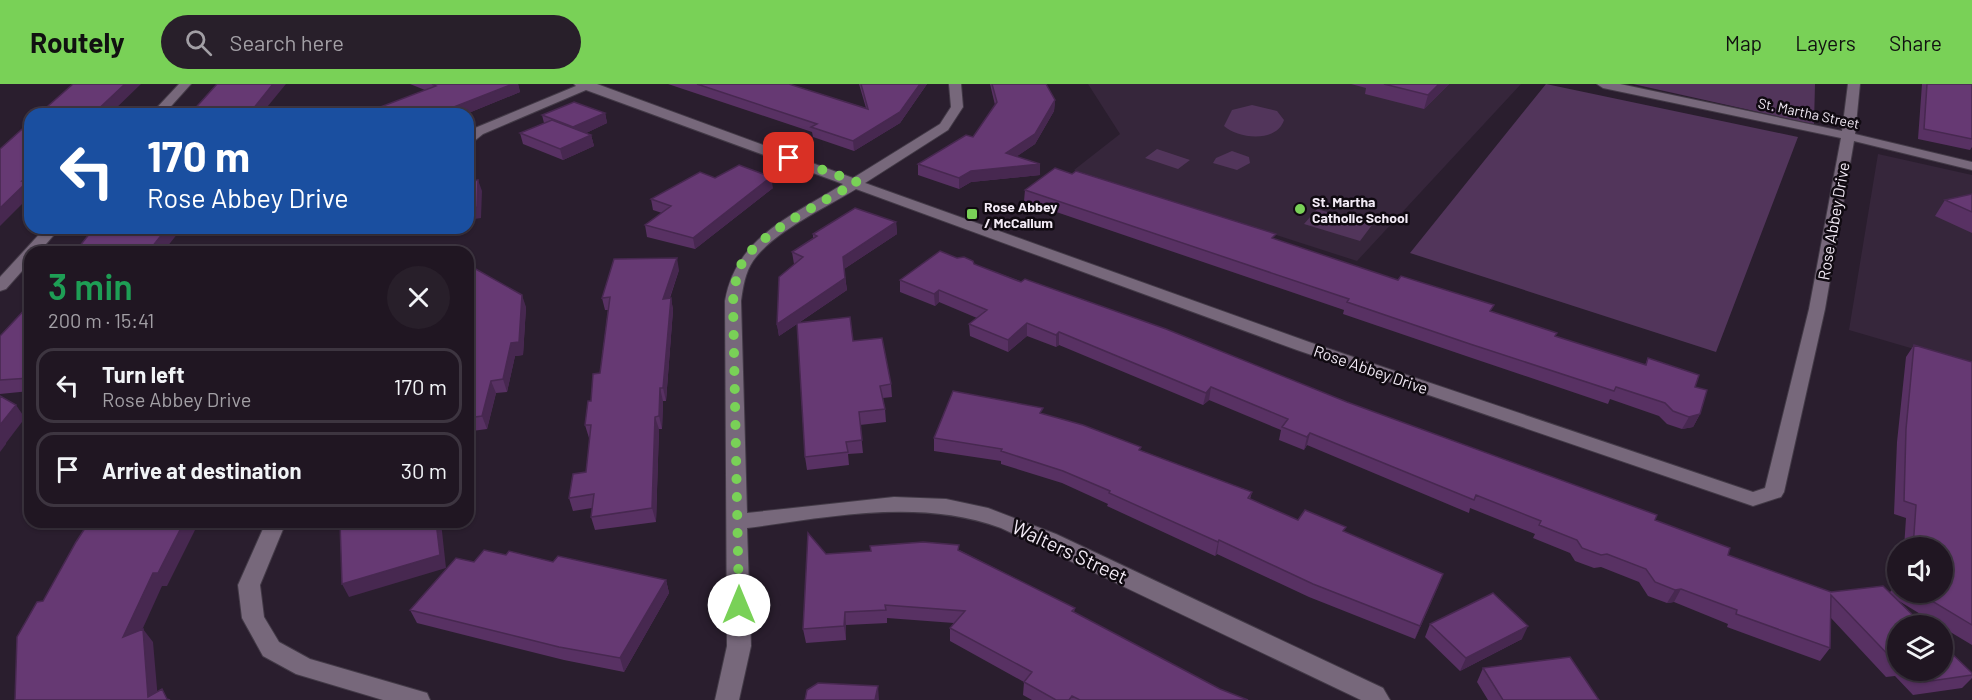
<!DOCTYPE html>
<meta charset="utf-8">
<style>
:root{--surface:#201622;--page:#281f2a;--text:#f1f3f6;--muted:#a29fa5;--line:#3d3540;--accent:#79d157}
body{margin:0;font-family:Barlow,sans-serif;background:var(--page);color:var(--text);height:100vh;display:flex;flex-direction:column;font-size:22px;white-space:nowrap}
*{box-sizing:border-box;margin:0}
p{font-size:20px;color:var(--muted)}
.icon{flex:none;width:33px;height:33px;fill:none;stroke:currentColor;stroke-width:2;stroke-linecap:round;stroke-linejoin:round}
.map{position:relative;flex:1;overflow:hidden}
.sheet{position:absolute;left:24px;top:162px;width:450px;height:282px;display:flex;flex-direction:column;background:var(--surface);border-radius:18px;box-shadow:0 2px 4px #0004,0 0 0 2px var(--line)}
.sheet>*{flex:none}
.hud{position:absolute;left:24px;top:24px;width:450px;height:126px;border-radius:18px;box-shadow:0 2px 4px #0004,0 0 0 2px var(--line);background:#1a4fa0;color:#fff;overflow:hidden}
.buttons{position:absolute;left:1887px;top:453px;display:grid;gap:12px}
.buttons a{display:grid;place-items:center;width:66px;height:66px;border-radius:50%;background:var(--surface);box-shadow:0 2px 4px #0004,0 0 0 2px var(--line);font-size:30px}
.pin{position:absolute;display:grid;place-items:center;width:51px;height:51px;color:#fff;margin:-26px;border-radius:12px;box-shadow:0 3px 9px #0006}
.me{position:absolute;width:66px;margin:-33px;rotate:0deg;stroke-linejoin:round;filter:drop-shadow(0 0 4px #0008)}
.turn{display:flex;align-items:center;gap:21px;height:126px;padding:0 24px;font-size:27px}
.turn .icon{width:78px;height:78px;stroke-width:2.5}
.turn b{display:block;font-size:42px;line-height:51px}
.round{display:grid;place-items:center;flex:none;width:63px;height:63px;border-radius:32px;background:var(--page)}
.summary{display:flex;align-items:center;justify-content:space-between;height:102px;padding:0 24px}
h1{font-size:36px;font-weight:600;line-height:45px;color:#1e9e55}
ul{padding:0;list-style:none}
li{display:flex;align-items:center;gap:18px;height:75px;margin:0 12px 9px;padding:0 12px;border:3px solid var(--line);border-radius:18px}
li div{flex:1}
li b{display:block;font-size:22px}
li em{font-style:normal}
header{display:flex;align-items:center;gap:36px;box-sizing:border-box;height:84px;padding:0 30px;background:var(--accent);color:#111}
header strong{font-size:28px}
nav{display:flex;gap:33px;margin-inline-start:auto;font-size:21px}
.search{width:420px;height:54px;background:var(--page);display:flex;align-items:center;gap:15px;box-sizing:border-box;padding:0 21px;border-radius:33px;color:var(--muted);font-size:22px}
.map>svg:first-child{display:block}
</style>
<header>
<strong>Routely</strong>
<div class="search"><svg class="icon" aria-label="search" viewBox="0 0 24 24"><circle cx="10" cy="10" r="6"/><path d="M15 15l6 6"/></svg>Search here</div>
<nav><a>Map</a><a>Layers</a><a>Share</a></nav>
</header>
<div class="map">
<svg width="1972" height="616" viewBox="0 0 1972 616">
<rect width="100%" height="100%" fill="#2a1e2e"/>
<path fill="#36263b" d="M1088,0h433l-164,177 -283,-91 46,-36z
M1878,70l94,21v191l-123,-36z"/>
<path fill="#52355b" d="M1546,0l252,53 -82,215 -306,-99z
M1633,0h182l-1,40 -11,-2z
M1252,21l25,6 7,9c-7,23 -46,19 -60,6l8,-16z
M1157,65l33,11 -12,9 -33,-11z
M1232,67l17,6 1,6 -13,7 -24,-7 3,-5z
M1317,125l55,16 -12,16 -56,-17z"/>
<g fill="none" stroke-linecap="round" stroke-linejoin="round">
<defs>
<path id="minor" d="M179,0h12l-27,30h-13z
M574,0h23l256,94 87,-54 11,-17 -2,-23h12l2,23 -15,23 -83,53 444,159 444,150 12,-4 44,-179 32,-171 -238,-50 -6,-4h23l222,47 6,-47h12l-5,50 117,28v8l-118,-29 -29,168 -41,183 -3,5 -28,9 -456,-156 -441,-161c-31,19 -83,43 -103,72 -8,12 -10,26 -12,40l6,212 147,-16 52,2 42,9 68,26 327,154 7,12h-29l-360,-172c-83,-30 -169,-11 -254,0l4,118 -12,54h-24l12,-54 -2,-345c11,-65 68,-85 118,-117l-257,-94 -103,44 -15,12v-11l7,-7 101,-42z
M45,144h15l-21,24h-9v10l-24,27 -6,2v-14z
M266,438h20l-26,63 4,32 15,25 31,17 117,34 3,7h-47l-87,-26 -33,-18 -21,-38 -4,-33z"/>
</defs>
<use href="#minor" stroke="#433a47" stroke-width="2"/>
<use href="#minor" fill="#77687b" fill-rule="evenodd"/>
</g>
<path fill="#583163" d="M410,0h108l2,8 -54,22h-104l63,-24z
M668,0h121l77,24 -7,-24h68l-27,39 -46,28 -41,-14 -1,-5z
M990,0h56l9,16 -1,11 -19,33 -18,12 23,19 -69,7 -12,7 -41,-14v-11l55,-27 22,-32z
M1351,0h98l-25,25 -59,-15 1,-6z
M1922,0h50v63l-2,3 -52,-11z
M605,29l2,10 -21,10 5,2 3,11 -31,14 -40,-16 -3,-11 24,-10 -2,-8z
M715,94l58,10 -78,61 -48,-12 -2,-12 17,-12 -9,-3 -2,-11z
M1025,106l250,49 216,73 64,24 90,29 3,-7 47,29 5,27 -7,13 -11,2 -15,-5 -8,-8 -49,-17 -2,5 -142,-48 -123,-42 1,-4 -320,-109z
M1972,110v39l-37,-17 10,-16z
M896,138l1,12 -53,35 3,21 -47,32 53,19 38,43 1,13 -9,1 2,11 1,13 -26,3 3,28 -15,1 1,11 -42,5 -2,-13 -8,-133 -18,12 -2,-12 17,-60 -2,-12 21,-14v-4z
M974,180l373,138 308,118 73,35 103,37h59l8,-9v9h44v-44h-38l2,-30 -12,-4 3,-72 9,-85 8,-12 58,17v283l-30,-18v-1h-2l-41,-25 -1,25v44h44l30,3v5l-10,10 -49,7 -18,-19 -9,1 -55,-59 -1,30 -10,13 -93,-34 1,-3 -54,-22 -7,1 -19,-7 -9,-14 -38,-15 -7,1 -19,-7 -5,-8 -37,-15 2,-4 -65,-26 -1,5 -162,-68 -3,5 -25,-10 2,-10 -72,-30 -6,5 -144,-60 -3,2 -29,-11 -19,16 -38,-16 -1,-12 8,-6 -38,-16 -4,4 -35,-14v-12z
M468,183l58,40 -3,48 -8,1 -8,36 -11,1 -9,36 -15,2 -4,14z
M679,186l-9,28h1l2,12 -7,91h-3l-1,28h-3l-3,93 -61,8 -4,-13 1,-9 -19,3 -4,-13 17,-26 4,-34h-1l-4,-13 6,-24 9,-28 8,-63h-3l-3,-12z
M30,220v87l-30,3v-58z
M1042,330l99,33 -1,3 112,42 -2,7 48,21 46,12 99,42 -28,65 -106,-42 -92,-43 -2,2 -108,-50 1,-2 -46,-21 -61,-19v-3l-67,-10v-13z
M959,466l116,58 -1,4 146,77 28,11h-216l-9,-5 1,-13 -74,-41v-13l4,-5 -67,-5v5l-41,2v15l-40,3 -3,-14 23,-75z
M506,471l160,25 3,13 -45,79 -60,-12 -147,-37 -7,-13 64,-48z
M1430,540l92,15 -62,32 -35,-34z
M1483,584l116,32h-111l-11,-18z"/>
<path fill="#472850" d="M125,0h16l-31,30h-17z
M273,0h13l-23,28 1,2h-9l-2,-5z
M513,0h5l2,8 -54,22h-30z
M920,0h7l-27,39 -46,28 -1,-10z
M1439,0h10l-25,25 4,-14z
M1055,16l-1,11 -19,33 -29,20v-11z
M605,29l2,10 -31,15 -3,-11z
M591,51l3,11 -31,14 -3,-11z
M1040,80v11l-69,7 -12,7v-11l12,-7z
M30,89v23l-30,30v-18l22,-27z
M771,93l2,11 -78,61 -2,-11z
M478,96l4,11 -1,27 -13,2v-12z
M896,138l1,12 -53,35 -1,-12z
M167,144h15l-19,24h-15z
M677,174l2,12 -14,41 -2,-12z
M845,194l2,12 -68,46 -2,-12z
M939,206v12l-4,4 -1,-12z
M522,211l4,12 -3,48 -8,1 -8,36 -4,-13z
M671,214l2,12 -7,91 -3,-13z
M1027,239v13l-19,16v-12z
M1059,248v13l-3,2v-12z
M491,297l5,12 -9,36 -5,-13z
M1211,303l-2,13 -6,5 3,-12z
M660,304l3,13 -1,28 -3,-13z
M16,321l9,13 -19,25v1l-6,8v-27z
M1700,330l-7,13 -11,2 7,-12z
M655,333l4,12 -3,93 -4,-14z
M468,338l4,9 -4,14z
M1310,349l-3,12 -3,5 3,-13z
M184,438h15l-32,64h-5l-29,64 -10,-13 30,-64z
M436,438h5l5,46 -97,29 -7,-13z
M1219,456l-2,14 -2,2 3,-14z
M1443,490l-5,13 -23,52 5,-13z
M666,496l3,13 -45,79 -4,-14z
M1681,505l-7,13 -7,1 8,-13z
M845,528l1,13v15l-2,-14z
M1528,542l-6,13 -62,32 6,-13z
M143,545l10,13 5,58 -10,-3z
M878,602l1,14h-4z"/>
<path fill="#663973" stroke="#472850" stroke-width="1.5" d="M73,0h52l-32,30h-54z
M217,0h56l-20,25 8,-1 -5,6h-66z
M432,0h81l-77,30h-74l74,-28z
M697,0h92l79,25 -7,-25h59l-20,28 -47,29 -42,-14 6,-3z
M992,0h54l9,16 -20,34 -29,19 34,11 -69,7 -12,7 -41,-14 48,-29 7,2 24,-35z
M1384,0h55l-11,11z
M1927,0h45v55l-48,-10z
M574,18l31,11 -32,14 -31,-12z
M552,36l39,15 -31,14 -40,-16z
M30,38v51l-8,8h6l-28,27v-59z
M739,81l32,12 -78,61 -48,-13 26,-19 -20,-7 49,-27 15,6z
M1055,84l17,6 4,-3 200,63 -4,4 126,42 3,-4 93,29 -4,6 67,22 -2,3 91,29 2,-7 51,17 -4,12 12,3 -7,24 -11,3 -16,-6 -8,-8 -49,-16 -2,4 -144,-47 -123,-42 2,-3 -324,-109z
M478,96l-1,27 -9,1v-26z
M1972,110v18l-27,-12z
M855,124l41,14 -53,35 2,21 -68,46 2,-47 24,-20 -11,-5 25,-16 -4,-2z
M94,144h73l-19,24h-73z
M940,167l17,7 7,-1 9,4 1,3 47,18 4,-3 141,50 181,73 310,113 -2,5 75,28 -2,7 103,37 52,-6 41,40h-26l-1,38 -66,-69 -1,53 -94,-34 1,-4 -56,-21 -6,1 -20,-8 -9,-13 -39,-15 -6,1 -19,-7 -5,-8 -38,-15 2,-4 -65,-26 -2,5 -164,-67 -3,4 -25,-10 6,-8 -77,-32 -5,6 -147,-61 -3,3 -29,-12 -19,17 -39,-16 18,-14 -48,-20 -5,4 -34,-14z
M677,174l-14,41 8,-1 -8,90h-3l-1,28 -4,1 -3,91 -61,9 3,-23 -25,4 4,-24 13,-2 5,-47h-6l3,-24h3l2,-27 7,-1 10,-76 -8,1 12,-39z
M468,183l6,1 48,27 -3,47 -8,1 -8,36 -12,2 -9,35 -14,2z
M30,220v74l-30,2v-44z
M850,233l3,24 29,-3 9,46 -11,2 5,23 -26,3 3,28 -16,2 2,10 -43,5 -8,-134z
M1914,261l58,17v263l-55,-33h25v-44h-29l3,-43 -12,-4 2,-72z
M953,307l90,17 -3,5 43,12 58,22 -2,3 113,42 -4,6 50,22 7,-10 41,17 -3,4 100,43 -23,52 -107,-42 -94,-44 -1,2 -109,-49 1,-2 -47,-20 -62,-20 1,-2 -68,-11z
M0,312l16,9 -16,20z
M89,438h95l-26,51h-5l-30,64 20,-8 5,68 14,-8 5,10 3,1h-155l2,-63 20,-35 6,-1 33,-59z
M340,438h96l4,33 -98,29z
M808,449l18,21 45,-3 -1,-5 53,-4 36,3 -1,5 117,58 -3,3 148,78 28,11h-168l-8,-4 -3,4h-13l-32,-18 8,-10 -82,-44 15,-17 -80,-6 1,5 -41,2 -1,14 -41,3z
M484,466l22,5 3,-4 44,11 5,-6 108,24 -46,78 -61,-11 -149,-37 46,-52 18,4z
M1493,509l35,33 -62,32 -36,-34z
M1942,560l30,29v2l-48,7 -10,-12h28z
M1570,573l29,43h-96l-20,-32z
M818,599l60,3 -3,14h-70l2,-10z"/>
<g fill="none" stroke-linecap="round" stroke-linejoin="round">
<path stroke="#79d157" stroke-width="10" stroke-dasharray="0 18" d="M739,521l-6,-304c2,-15 3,-31 13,-44 20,-27 81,-57 111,-75l-68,-24"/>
</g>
<g fill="#79d157" stroke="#100a11" stroke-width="2">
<circle cx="1300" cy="125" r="6"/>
<rect x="966" y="124" width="12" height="12" rx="3"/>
</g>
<g text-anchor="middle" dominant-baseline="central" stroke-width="5" stroke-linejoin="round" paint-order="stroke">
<g font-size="14" fill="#f2eaf5" stroke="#100a11">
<text transform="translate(1809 29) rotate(12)">St. Martha Street</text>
</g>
<g font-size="14" font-weight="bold" fill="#f2eaf5" stroke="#100a11" text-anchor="start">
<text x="1312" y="117">St. Martha<tspan x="1312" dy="16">Catholic School</tspan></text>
<text x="984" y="122">Rose Abbey<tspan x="984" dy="16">/ McCallum</tspan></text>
</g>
<g font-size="16" fill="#f2eaf5" stroke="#100a11">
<text transform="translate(1833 137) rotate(-80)">Rose Abbey Drive</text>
<text transform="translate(1371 285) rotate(19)">Rose Abbey Drive</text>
</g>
<g font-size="20" fill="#f2eaf5" stroke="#100a11">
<text transform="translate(1070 467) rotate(25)">Walters Street</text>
</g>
</g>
</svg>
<div class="buttons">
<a><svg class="icon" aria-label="sound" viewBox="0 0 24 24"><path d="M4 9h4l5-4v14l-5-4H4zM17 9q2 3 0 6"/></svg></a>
<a><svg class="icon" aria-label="layers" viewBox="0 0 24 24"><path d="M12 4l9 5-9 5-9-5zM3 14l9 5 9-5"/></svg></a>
</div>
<div class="pin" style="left:789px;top:74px;background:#d93025"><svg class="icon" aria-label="arrive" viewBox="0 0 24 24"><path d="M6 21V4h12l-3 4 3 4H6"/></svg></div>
<svg class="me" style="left:739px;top:521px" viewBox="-20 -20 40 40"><circle r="19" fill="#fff"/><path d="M0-13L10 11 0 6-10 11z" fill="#79d157"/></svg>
<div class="hud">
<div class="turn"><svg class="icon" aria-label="left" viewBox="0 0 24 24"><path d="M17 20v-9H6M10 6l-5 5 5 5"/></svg><div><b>170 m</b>Rose Abbey Drive</div></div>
</div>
<section class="sheet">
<div class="summary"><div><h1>3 min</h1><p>200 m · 15:41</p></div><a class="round"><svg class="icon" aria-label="close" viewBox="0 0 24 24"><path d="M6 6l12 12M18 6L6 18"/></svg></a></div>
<ul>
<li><svg class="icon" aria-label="left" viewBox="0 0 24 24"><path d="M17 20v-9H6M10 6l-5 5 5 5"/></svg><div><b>Turn left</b><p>Rose Abbey Drive</p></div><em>170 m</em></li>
<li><svg class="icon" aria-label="arrive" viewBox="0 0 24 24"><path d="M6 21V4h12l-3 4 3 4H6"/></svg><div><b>Arrive at destination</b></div><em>30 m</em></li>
</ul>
</section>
</div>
